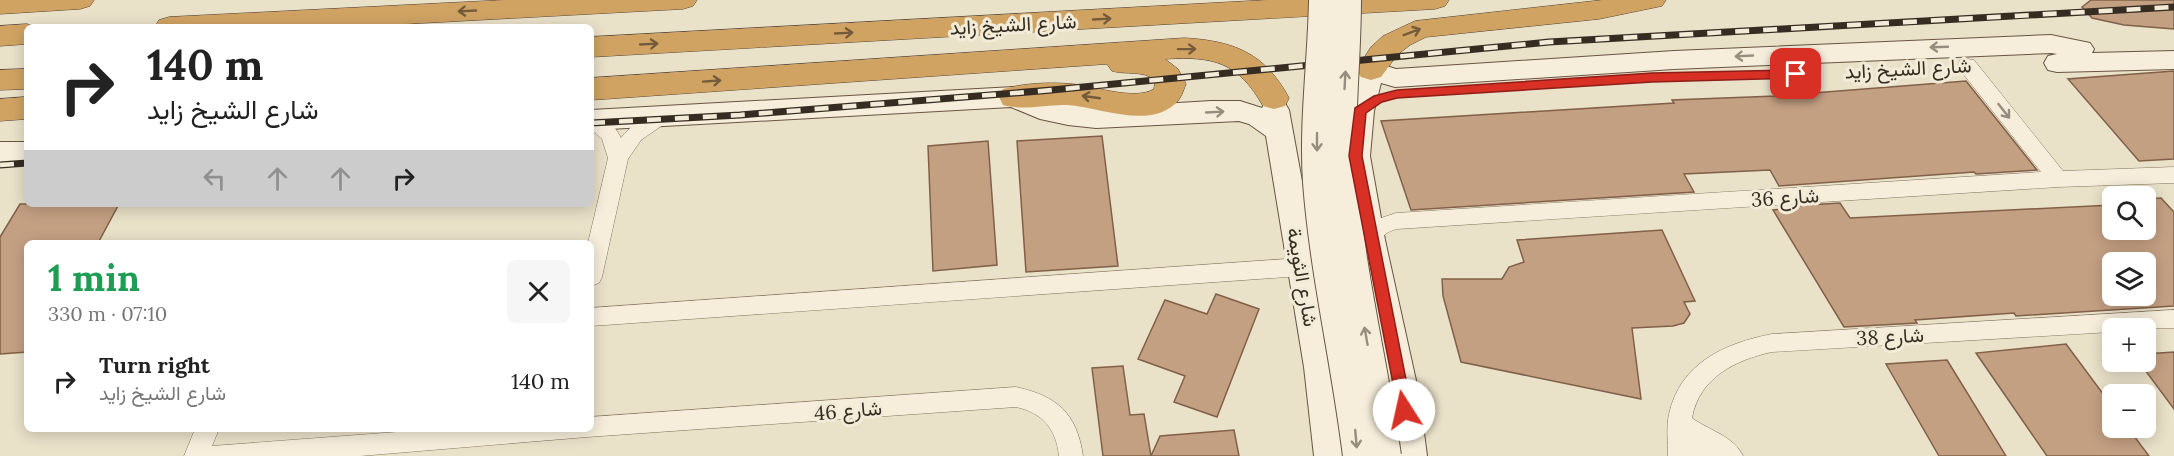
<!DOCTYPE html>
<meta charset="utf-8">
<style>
:root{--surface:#fff;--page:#f6f6f6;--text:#222;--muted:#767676}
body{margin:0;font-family:Lora,Vazirmatn,serif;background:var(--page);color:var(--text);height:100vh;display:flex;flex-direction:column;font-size:22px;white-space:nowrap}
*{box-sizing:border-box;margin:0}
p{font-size:20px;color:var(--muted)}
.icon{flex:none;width:33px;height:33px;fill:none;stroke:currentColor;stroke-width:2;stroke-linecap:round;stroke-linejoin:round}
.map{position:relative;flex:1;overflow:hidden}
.panel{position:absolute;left:24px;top:240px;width:570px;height:192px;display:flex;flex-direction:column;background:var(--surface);border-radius:9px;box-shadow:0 3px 15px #0003}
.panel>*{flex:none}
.top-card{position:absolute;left:24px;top:24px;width:570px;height:183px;border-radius:9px;box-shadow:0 3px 15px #0003;background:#fff;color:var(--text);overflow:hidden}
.tools{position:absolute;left:2102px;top:186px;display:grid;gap:12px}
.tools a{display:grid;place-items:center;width:54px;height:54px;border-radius:9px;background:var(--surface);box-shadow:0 3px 15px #0003;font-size:30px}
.pin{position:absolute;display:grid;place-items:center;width:51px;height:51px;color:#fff;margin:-26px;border-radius:12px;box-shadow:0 3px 9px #0006}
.me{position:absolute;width:66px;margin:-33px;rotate:350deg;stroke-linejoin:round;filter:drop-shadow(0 0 4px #0008)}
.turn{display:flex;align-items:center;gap:21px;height:126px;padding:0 24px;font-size:27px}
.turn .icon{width:78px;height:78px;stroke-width:2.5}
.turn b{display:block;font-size:42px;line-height:51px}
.lanes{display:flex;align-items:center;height:57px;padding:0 24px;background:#0003;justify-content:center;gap:30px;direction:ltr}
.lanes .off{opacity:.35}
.round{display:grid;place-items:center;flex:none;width:63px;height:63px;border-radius:9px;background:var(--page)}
.headline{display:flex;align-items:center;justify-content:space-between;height:102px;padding:0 24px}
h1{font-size:36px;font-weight:800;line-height:45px;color:#1e9e55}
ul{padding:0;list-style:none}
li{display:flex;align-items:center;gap:18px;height:78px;padding:0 24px}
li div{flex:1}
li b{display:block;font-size:22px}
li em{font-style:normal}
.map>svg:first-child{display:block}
</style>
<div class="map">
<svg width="2174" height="456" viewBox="0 0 2174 456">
<rect width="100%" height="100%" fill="#eae1c9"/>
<path fill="#c4a083" stroke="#816048" stroke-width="1.5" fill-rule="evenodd" d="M2091,0h83v29l-50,-4 -32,-7 -10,-11z
M2174,71v88l-35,2 -71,-82z
M1966,81l71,89 -61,4 -2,-2 -195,14 -9,-16 -86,4 10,18 -283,18 -30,-89 293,-18 -2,-3 104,-4z
M1102,136l16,130 -92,6 -9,-131z
M988,141l9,124 -64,6 -5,-125z
M2161,198l13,14v94l-158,10 -2,-3 -99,7 2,3 -73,4 -71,-117 20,-2 -2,-2 49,-3 10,15 262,-13v25h33v-31zM2112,262h33v34h-33z
M20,204h99l-21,39h-71v109l-27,2v-117z
M1662,230l33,71 -11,1 6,12 -6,9 -11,3 -41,2 9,71 -180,-37 -18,-66 -1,-17h60l7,-12 15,-5 -7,-22z
M1216,294l43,15 -42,108 -43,-15 11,-26 -47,-17 27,-59 42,14z
M2066,344l46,62v22h16l21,28h-102l-71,-103z
M2174,352v57l-29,-39v-16z
M1947,360l59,96h-67l-53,-92z
M1123,366l7,49 14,-1 7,42h-48l-11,-88z
M1234,430l5,26h-88l9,-20z"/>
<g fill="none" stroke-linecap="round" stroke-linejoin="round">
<defs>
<path id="street" d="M1967,59l7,1 89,111 111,-4v16l-116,4 -661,42c-3,1 -7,2 -10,4 -11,7 -8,18 -24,13l-4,-6 13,-19 24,-8 645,-41 -81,-102 -2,-5 2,-5z
M660,110l7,2 3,5 -3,5 -26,18 -13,19 -26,118 -3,6 -8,3v-43h-3l20,-85 -6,-19 -11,-10v-15c12,0 25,13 30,24 9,-12 25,-24 39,-28z
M1301,258l8,3 3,6 -3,6 -8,3 -710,50v-18z
M2174,310v18h-62v4l-340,20c-37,8 -73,26 -80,66 16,12 42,18 51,38h-75c0,-14 -2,-28 1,-42 11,-51 56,-71 103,-80z
M1016,387c41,9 61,26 67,69h-24c-3,-27 -16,-43 -43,-49l-429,30 -227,19h-176l11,-27h24l-7,17 225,-17h154v-12z"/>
<path id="secondary" d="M2051,35l39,8 4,6 -2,4 82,-2v18l-117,3 -9,-2 -4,-7 4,-7 9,-2 -6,-1 -377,16 -279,18 -14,-4 -7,28 -4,45 15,84 34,154 8,62h-34l-8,-62 -30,-154 -13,-84 4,-45 16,-48 9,-2 25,8 278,-18z
M1014,87l33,14 49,7 115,-7h29l22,7 3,-5 10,-3 10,3 4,7 47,257 12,89h-34l-10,-89 -38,-231 -17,-12 -10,-3 -143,7 -28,-3 -28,-6 -29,-12 -420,23v-20z
M0,142h27v20l-27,2z"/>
<path id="highway" d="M0,0h94l-4,6 -10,3 -80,5z
M505,0h192l-4,6 -10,3 -334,18h-194l4,-7 10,-3z
M1268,0h181l-4,6 -10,3 -844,48v-20z
M1603,0h63l-4,6 -63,13 -173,18 -16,8 -13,10 -16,22 -10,3 -10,-3 -5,-7 15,-23 12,-11 32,-15z
M27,24l10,3h-10v17l-27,2v-20z
M1185,38c49,3 80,15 104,60l-4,8 -11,3 -11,-3c-25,-44 -49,-50 -98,-47l13,10 8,15c-3,7 -5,15 -11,20 -28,25 -75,3 -108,1 -21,-1 -43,6 -64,0l-4,-8 4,-8c22,-6 47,-7 69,-5 22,2 63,17 82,5l1,-9c-12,-10 -29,-5 -43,-9l-5,-7 -516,36v-22z
M27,69v20l-27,1v-20z
M27,97v22l-27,2v-22z"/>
</defs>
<use href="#street" stroke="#85745f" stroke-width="1"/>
<use href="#secondary" stroke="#675542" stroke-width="2"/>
<use href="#highway" stroke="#534333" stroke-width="1"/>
<use href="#street" fill="#f6eedb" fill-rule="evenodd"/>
<use href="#secondary" fill="#f6eedb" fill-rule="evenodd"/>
<use href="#highway" fill="#d0a363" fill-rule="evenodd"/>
<defs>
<path id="rail" d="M591,123l149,-8 312,-25 497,-48 625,-35
M0,165l27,-2"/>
</defs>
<use href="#rail" stroke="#372c21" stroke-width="7"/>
<use href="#rail" stroke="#f2ebd8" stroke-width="4.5" stroke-dasharray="14" stroke-linecap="butt"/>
<defs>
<path id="secondary-bridge" d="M1324,0c-1,61 -10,121 -6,182 7,92 29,182 40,274
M1346,0c0,61 -8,121 -3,182 7,92 30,183 43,274"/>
</defs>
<use href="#secondary-bridge" stroke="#675542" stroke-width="32" stroke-linecap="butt"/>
<use href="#secondary-bridge" stroke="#f6eedb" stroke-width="30"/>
</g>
<defs><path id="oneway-shaft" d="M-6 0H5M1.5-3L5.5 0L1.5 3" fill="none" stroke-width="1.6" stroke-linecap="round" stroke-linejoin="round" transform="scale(1.5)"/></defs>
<g stroke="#745c3b">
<use href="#oneway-shaft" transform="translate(467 11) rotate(177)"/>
<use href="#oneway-shaft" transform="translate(1102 19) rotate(-3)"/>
<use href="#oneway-shaft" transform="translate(1412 32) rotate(-20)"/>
<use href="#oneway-shaft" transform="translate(844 33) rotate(-3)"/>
<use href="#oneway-shaft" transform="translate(649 44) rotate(-3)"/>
<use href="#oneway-shaft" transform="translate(1187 49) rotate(-1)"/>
<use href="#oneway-shaft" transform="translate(712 81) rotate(-4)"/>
<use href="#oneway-shaft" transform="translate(1091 97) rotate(-172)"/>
</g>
<g stroke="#968d7e">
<use href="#oneway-shaft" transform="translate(1939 47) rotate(178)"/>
<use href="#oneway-shaft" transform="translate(1744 56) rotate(177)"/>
<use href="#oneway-shaft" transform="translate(1345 80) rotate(-87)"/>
<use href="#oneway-shaft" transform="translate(2004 111) rotate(52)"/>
<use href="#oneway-shaft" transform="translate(1215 112) rotate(-3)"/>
<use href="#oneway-shaft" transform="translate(1317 142) rotate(90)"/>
<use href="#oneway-shaft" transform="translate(1366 336) rotate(-100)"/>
<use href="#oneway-shaft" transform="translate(1356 439) rotate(85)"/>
</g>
<path fill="#d93025" stroke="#8d1f18" stroke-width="1.5" d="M1796,70l7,4 -7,4 -144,4 -255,16 -15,4 -16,11 -4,43 50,254 -2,5 -6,2 -5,-2 -50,-259 6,-48 19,-12 23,-6 255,-17z"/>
<g text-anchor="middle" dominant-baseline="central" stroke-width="6" stroke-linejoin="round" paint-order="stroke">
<g font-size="20" fill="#372c21" stroke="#f2ebd8">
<text transform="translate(1013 24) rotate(-3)">شارع الشيخ زايد</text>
<text transform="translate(1908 68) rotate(-3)">شارع الشيخ زايد</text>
<text transform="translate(1785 197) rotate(-4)">شارع 36</text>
<text transform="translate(1303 277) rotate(80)">شارع الثويمة</text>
<text transform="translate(1890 336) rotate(-3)">شارع 38</text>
<text transform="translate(848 410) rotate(-5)">شارع 46</text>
</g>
</g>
</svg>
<div class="tools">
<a><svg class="icon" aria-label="search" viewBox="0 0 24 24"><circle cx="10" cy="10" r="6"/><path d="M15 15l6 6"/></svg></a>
<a><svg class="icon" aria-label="layers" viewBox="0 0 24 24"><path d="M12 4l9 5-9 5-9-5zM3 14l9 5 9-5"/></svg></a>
<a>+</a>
<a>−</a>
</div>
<div class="pin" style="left:1796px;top:74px;background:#d93025"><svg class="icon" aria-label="arrive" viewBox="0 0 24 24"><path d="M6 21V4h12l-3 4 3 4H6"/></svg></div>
<svg class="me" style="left:1404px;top:410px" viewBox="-20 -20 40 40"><circle r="19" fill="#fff"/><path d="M0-13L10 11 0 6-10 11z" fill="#d93025"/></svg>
<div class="top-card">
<div class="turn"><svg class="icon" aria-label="right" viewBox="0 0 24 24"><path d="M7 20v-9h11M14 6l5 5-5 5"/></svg><div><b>140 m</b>شارع الشيخ زايد</div></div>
<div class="lanes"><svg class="icon off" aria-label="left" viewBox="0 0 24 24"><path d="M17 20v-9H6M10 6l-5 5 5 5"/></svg><svg class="icon off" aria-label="ahead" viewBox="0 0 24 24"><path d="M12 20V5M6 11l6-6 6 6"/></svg><svg class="icon off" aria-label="ahead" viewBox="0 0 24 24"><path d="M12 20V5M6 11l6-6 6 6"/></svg><svg class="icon" aria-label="right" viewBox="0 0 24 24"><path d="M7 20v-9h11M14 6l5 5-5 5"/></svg></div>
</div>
<section class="panel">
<div class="headline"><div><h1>1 min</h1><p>330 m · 07:10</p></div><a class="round"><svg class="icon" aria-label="close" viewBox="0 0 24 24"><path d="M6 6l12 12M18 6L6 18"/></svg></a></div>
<ul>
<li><svg class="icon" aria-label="right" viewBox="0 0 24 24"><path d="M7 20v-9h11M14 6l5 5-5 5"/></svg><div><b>Turn right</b><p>شارع الشيخ زايد</p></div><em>140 m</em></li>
</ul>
</section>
</div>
